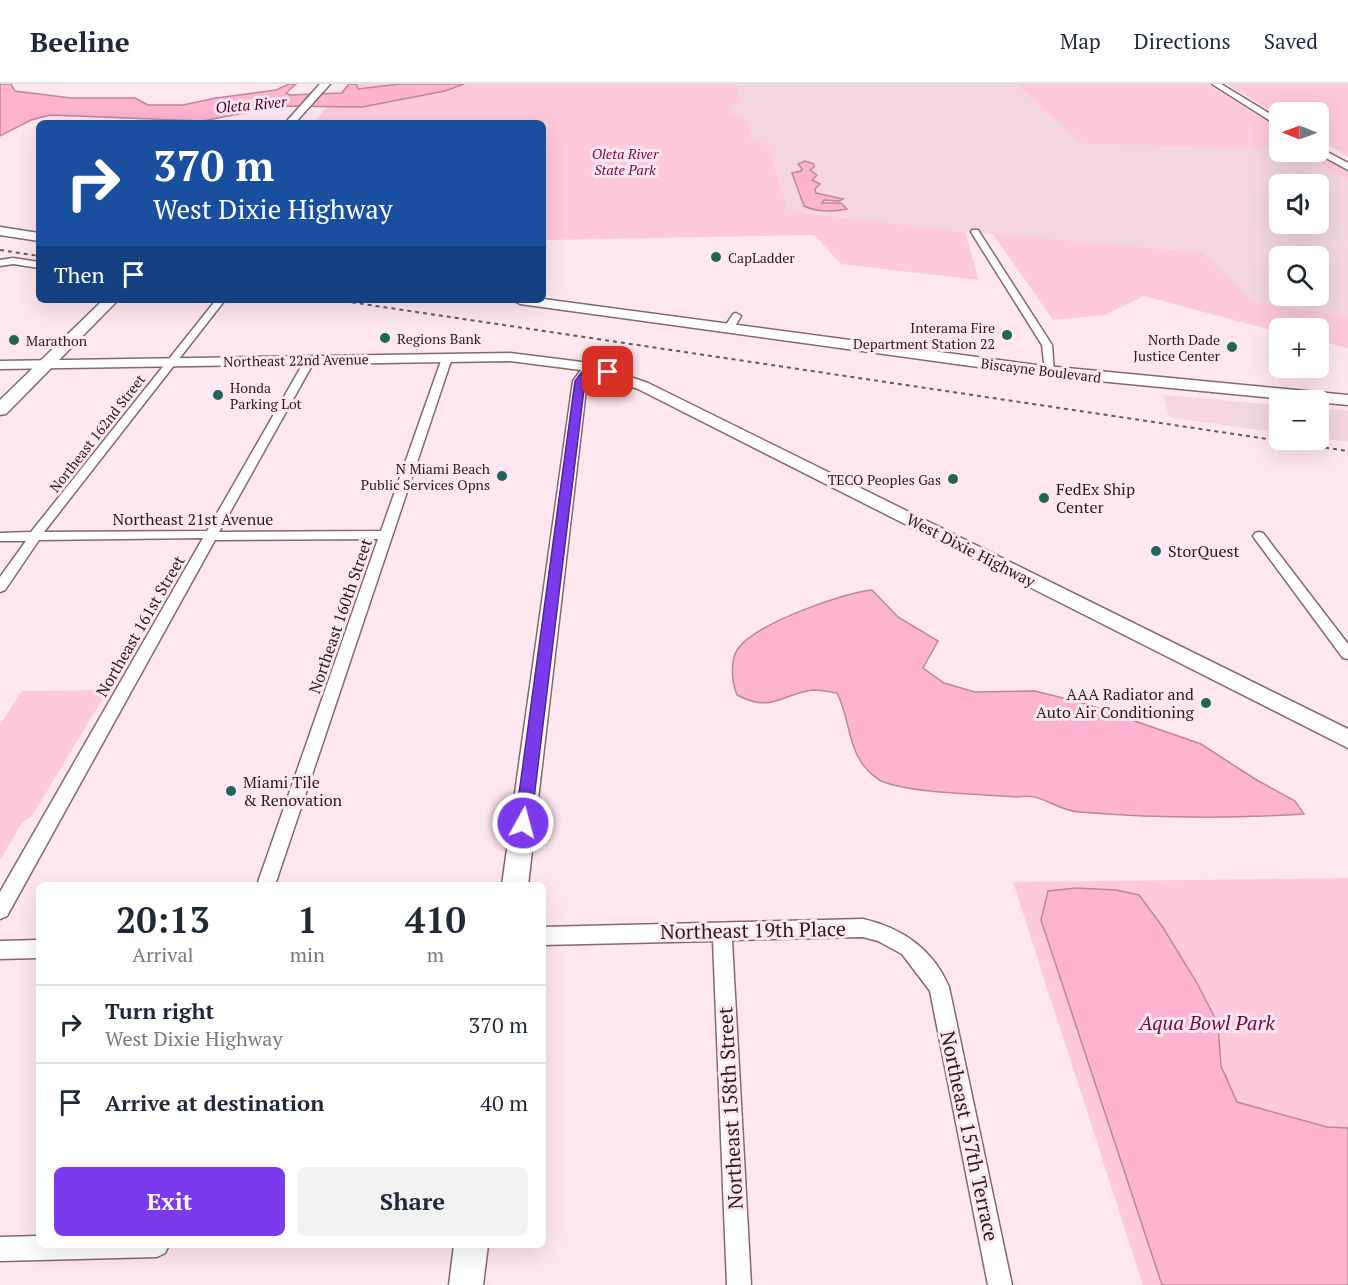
<!DOCTYPE html>
<meta charset="utf-8">
<style>
:root{--surface:#fff;--page:#f2f2f3;--text:#1f2937;--muted:#747a83;--line:#e0e1e3;--accent:#7c3aed}
body{margin:0;font-family:"PT Serif",serif;background:var(--page);color:var(--text);height:100vh;display:flex;flex-direction:column;font-size:22px;white-space:nowrap}
*{box-sizing:border-box;margin:0}
p{font-size:20px;color:var(--muted)}
.icon{flex:none;width:33px;height:33px;fill:none;stroke:currentColor;stroke-width:2;stroke-linecap:round;stroke-linejoin:round}
.map{position:relative;flex:1;overflow:hidden}
.drawer{position:absolute;left:36px;top:798px;width:510px;height:366px;display:flex;flex-direction:column;background:var(--surface);border-radius:9px;box-shadow:0 6px 24px #0002}
.drawer>*{flex:none}
.guide{position:absolute;left:36px;top:36px;width:510px;height:183px;border-radius:9px;box-shadow:0 6px 24px #0002;background:#1a4fa0;color:#fff;overflow:hidden}
.needle{width:39px;rotate:271deg}
.tools{position:absolute;left:1269px;top:18px;display:grid;gap:12px}
.tools a{display:grid;place-items:center;width:60px;height:60px;border-radius:9px;background:var(--surface);box-shadow:0 6px 24px #0002;font-size:30px}
.pin{position:absolute;display:grid;place-items:center;width:51px;height:51px;color:#fff;margin:-26px;border-radius:12px;box-shadow:0 3px 9px #0006}
.me{position:absolute;width:66px;margin:-33px;rotate:7deg;stroke-linejoin:round;filter:drop-shadow(0 0 4px #0008)}
.turn{display:flex;align-items:center;gap:21px;height:126px;padding:0 18px;font-size:27px}
.turn .icon{width:78px;height:78px;stroke-width:2.5}
.turn b{display:block;font-size:42px;line-height:51px}
.then{display:flex;align-items:center;height:57px;padding:0 18px;background:#0003;gap:12px;font-size:22px}
.eta{display:flex;justify-content:space-evenly;align-items:center;height:102px;text-align:center}
.eta b{font-size:36px;font-weight:800;line-height:42px}
.cta{display:flex;gap:12px;margin-top:auto;padding:12px 18px}
.cta a{flex:1;height:69px;border-radius:9px;background:var(--accent);color:#fff;font-size:24px;font-weight:800;line-height:69px;text-align:center}
.cta a+a{background:var(--page);color:var(--text)}
ul{padding:0;list-style:none}
li{display:flex;align-items:center;gap:18px;height:78px;padding:0 18px;border-top:2px solid var(--line)}
li div{flex:1}
li b{display:block;font-size:22px}
li em{font-style:normal}
header{display:flex;align-items:center;gap:36px;box-sizing:border-box;height:84px;padding:0 30px;background:var(--surface);border-bottom:2px solid var(--line)}
header strong{font-size:28px}
nav{display:flex;gap:33px;margin-inline-start:auto;font-size:21px}
.map>svg:first-child{display:block}
</style>
<header>
<strong>Beeline</strong>
<nav><a>Map</a><a>Directions</a><a>Saved</a></nav>
</header>
<div class="map">
<svg width="1348" height="1201" viewBox="0 0 1348 1201">
<rect width="100%" height="100%" fill="#fee7ee"/>
<path fill="#f3d6e0" fill-rule="evenodd" d="M736,0h280l66,60 197,5 1,3h21l47,29v135l-94,-14 -52,-50 -237,-20 -168,-20 -9,-4 -21,-63 -15,-5 -6,-23 -15,-4v-7l10,-4zM1280,100h38v40h-38zM1280,172h38v40h-38z
M1163,311l116,10v28l-110,-16z
M1319,324l29,3v31l-29,-4z"/>
<path fill="#fecadb" d="M347,0h389l5,18 -10,4v7l15,4 6,23 15,4 21,64 9,4 168,20 14,48 -138,-16 -27,-29 -271,5v-117h-230z
M1016,0h192l71,45v20l-197,-5z
M1227,0h121v73l-29,-18 -1,-27h-38l-1,4z
M1301,68h14l33,20v9z
M993,150l209,18 52,50 94,14v32l-29,-7 -1,-13h-38l-1,4 -135,-36 -39,19 -52,5z
M108,606l-76,126 -10,7 -22,37v-135l22,-34z
M1348,794v407h-205l-130,-403z"/>
<path fill="#feb4ce" stroke="#be869a" stroke-width="1.5" d="M0,0h11l4,7 56,7h64l13,7h35l33,-7 60,-8 13,-6h7l-10,9 4,2 52,-2 7,-9h7l2,5 42,-5h64l-19,7 -83,16 -83,-1 -76,15 -153,-6 -19,5 -31,16z
M805,77l9,3v3l-4,3 7,5 -5,5 8,4 -5,5 1,4 27,6 -4,2 -15,-1 -2,3h19l6,6c-13,3 -31,3 -43,-3l-12,-33 9,-2 1,-2 -4,-5z
M872,506l26,27 40,24 -15,27 21,15 31,9 60,-1 48,12 118,41 54,35 40,22 9,13c-75,5 -150,4 -225,-2 -25,-2 -37,-20 -61,-15 -37,-3 -105,-3 -137,-16 -5,-3 -13,-10 -17,-15 -16,-20 -15,-50 -27,-73 -7,-1 -16,-3 -23,-3 -32,3 -41,24 -77,5 -5,-12 -7,-33 0,-45 17,-26 105,-57 135,-60z
M1076,804l40,2 23,5 23,31 35,57 21,41 3,42 16,36 90,25 21,1v157h-186l-121,-365 7,-29z"/>
<g fill="none" stroke-linecap="round" stroke-linejoin="round">
<defs>
<path id="street" d="M972,146h6l74,115 2,28 -9,-2 -3,-26 -71,-113z
M13,174l26,4v6l-26,-4 -13,2v-6z
M216,216h9l-181,232 163,-1 98,-171 5,-3 5,3 -96,172 162,-1 61,-173 5,-3 5,3 -177,527h-18l121,-346 -163,1 -208,376 -7,3v-27l203,-354 -164,2 -34,50 -5,2v-15l26,-36h-26v-8l31,-1z
M736,229l5,3 -7,12 -8,2 -2,-2 9,-14z
M1259,448l4,1 85,111v15l-5,-1 -88,-119 -2,-3 2,-3z
M863,835c39,9 70,30 86,68l63,298h-24l-58,-294 -28,-37 -24,-13 -15,-4 -131,3 19,345h-24l-14,-344 -170,4v-18z
M39,856v18l-39,1v-18z
M39,1152v9h130l-4,8 -8,4 -157,4v-24z"/>
<path id="secondary" d="M1212,0h9l59,36v7z
M1318,63l30,16v7l-33,-18h3z
M510,269l80,10 58,20 700,346v19l-710,-359 -45,-16 -6,8 -59,504h-26l71,-504 8,-11 -71,-9 -510,8v-8z
M454,1161h34l-5,40h-34z"/>
<path id="primary" d="M320,0h10l-35,39h-10z
M0,143l39,6v8l-39,-6z
M543,215l493,66 312,30v10l-312,-30 -516,-71 -7,-4z
M103,216h15l-112,114 -6,1v-15z"/>
</defs>
<use href="#street" stroke="#876672" stroke-width="3"/>
<use href="#secondary" stroke="#876672" stroke-width="3"/>
<use href="#primary" stroke="#876672" stroke-width="3"/>
<use href="#street" fill="#fff" fill-rule="evenodd"/>
<use href="#secondary" fill="#fff" fill-rule="evenodd"/>
<use href="#primary" fill="#fff" fill-rule="evenodd"/>
<path stroke="#67565c" stroke-width="2" stroke-dasharray="4 4" stroke-linecap="butt" d="M0,166l39,6
M336,216l1012,151"/>
</g>
<path fill="#7c3aed" stroke="#51269a" stroke-width="1.5" d="M587,281l26,7 -5,3 -16,-4 -7,10 -54,442 -3,5 -5,2 -6,-2 -2,-5 60,-442z"/>
<g fill="#216556" stroke="#fee7ee" stroke-width="2">
<circle cx="716" cy="173" r="6"/>
<circle cx="1007" cy="251" r="6"/>
<circle cx="385" cy="254" r="6"/>
<circle cx="14" cy="256" r="6"/>
<circle cx="1232" cy="263" r="6"/>
<circle cx="218" cy="311" r="6"/>
<circle cx="502" cy="392" r="6"/>
<circle cx="953" cy="395" r="6"/>
<circle cx="1044" cy="414" r="6"/>
<circle cx="1156" cy="467" r="6"/>
<circle cx="1206" cy="619" r="6"/>
<circle cx="231" cy="707" r="6"/>
</g>
<g text-anchor="middle" dominant-baseline="central" stroke-width="6" stroke-linejoin="round" paint-order="stroke">
<g font-size="14" font-style="italic" fill="#750943" stroke="#fee7ee">
<text x="625" y="69">Oleta River<tspan x="625" dy="16">State Park</tspan></text>
</g>
<g font-size="14" fill="#291b20" stroke="#fee7ee" text-anchor="start">
<text x="728" y="173">CapLadder</text>
<text x="995" y="243" text-anchor="end">Interama Fire<tspan x="995" dy="16">Department Station 22</tspan></text>
<text x="397" y="254">Regions Bank</text>
<text x="1220" y="255" text-anchor="end">North Dade<tspan x="1220" dy="16">Justice Center</tspan></text>
<text x="26" y="256">Marathon</text>
<text x="230" y="303">Honda<tspan x="230" dy="16">Parking Lot</tspan></text>
<text x="490" y="384" text-anchor="end">N Miami Beach<tspan x="490" dy="16">Public Services Opns</tspan></text>
<text x="941" y="395" text-anchor="end">TECO Peoples Gas</text>
</g>
<g font-size="14" fill="#291b20" stroke="#fee7ee">
<text transform="translate(296 276) rotate(-1)">Northeast 22nd Avenue</text>
<text transform="translate(1041 286) rotate(7)">Biscayne Boulevard</text>
<text transform="translate(97 349) rotate(-52)">Northeast 162nd Street</text>
</g>
<g font-size="15" font-style="italic" fill="#50002b" stroke="#fee7ee">
<text transform="translate(251 20) rotate(-5)">Oleta River</text>
</g>
<g font-size="16" fill="#291b20" stroke="#fee7ee" text-anchor="start">
<text x="1056" y="405">FedEx Ship<tspan x="1056" dy="18">Center</tspan></text>
<text x="1168" y="467">StorQuest</text>
<text x="1194" y="610" text-anchor="end">AAA Radiator and<tspan x="1194" dy="18">Auto Air Conditioning</tspan></text>
<text x="243" y="698">Miami Tile<tspan x="243" dy="18">&amp; Renovation</tspan></text>
</g>
<g font-size="16" fill="#291b20" stroke="#fee7ee">
<text x="193" y="435">Northeast 21st Avenue</text>
<text transform="translate(971 466) rotate(27)">West Dixie Highway</text>
<text transform="translate(340 532) rotate(-71)">Northeast 160th Street</text>
<text transform="translate(140 542) rotate(-60)">Northeast 161st Street</text>
</g>
<g font-size="20" fill="#291b20" stroke="#fee7ee">
<text transform="translate(753 846) rotate(-1)">Northeast 19th Place</text>
<text transform="translate(730 1024) rotate(-93)">Northeast 158th Street</text>
<text transform="translate(970 1052) rotate(78)">Northeast 157th Terrace</text>
</g>
<g font-size="20" font-style="italic" fill="#750943" stroke="#fee7ee">
<text x="1207" y="938">Aqua Bowl Park</text>
</g>
</g>
</svg>
<div class="tools">
<a><svg class="needle" viewBox="-14 -14 28 28"><path d="M0-13l5 13h-10z" fill="#e53935"/><path d="M0 13l5-13h-10z" fill="#747a83"/></svg></a>
<a><svg class="icon" aria-label="sound" viewBox="0 0 24 24"><path d="M4 9h4l5-4v14l-5-4H4zM17 9q2 3 0 6"/></svg></a>
<a><svg class="icon" aria-label="search" viewBox="0 0 24 24"><circle cx="10" cy="10" r="6"/><path d="M15 15l6 6"/></svg></a>
<a>+</a>
<a>−</a>
</div>
<div class="pin" style="left:608px;top:288px;background:#d93025"><svg class="icon" aria-label="arrive" viewBox="0 0 24 24"><path d="M6 21V4h12l-3 4 3 4H6"/></svg></div>
<svg class="me" style="left:523px;top:739px" viewBox="-20 -20 40 40"><circle r="17" fill="#7c3aed" stroke="#fff" stroke-width="3"/><path d="M0-11L8 9 0 5-8 9z" fill="#fff"/></svg>
<div class="guide">
<div class="turn"><svg class="icon" aria-label="right" viewBox="0 0 24 24"><path d="M7 20v-9h11M14 6l5 5-5 5"/></svg><div><b>370 m</b>West Dixie Highway</div></div>
<div class="then">Then<svg class="icon" aria-label="arrive" viewBox="0 0 24 24"><path d="M6 21V4h12l-3 4 3 4H6"/></svg></div>
</div>
<section class="drawer">
<div class="eta">
<div><b>20:13</b><p>Arrival</p></div>
<div><b>1</b><p>min</p></div>
<div><b>410</b><p>m</p></div>
</div>
<ul>
<li><svg class="icon" aria-label="right" viewBox="0 0 24 24"><path d="M7 20v-9h11M14 6l5 5-5 5"/></svg><div><b>Turn right</b><p>West Dixie Highway</p></div><em>370 m</em></li>
<li><svg class="icon" aria-label="arrive" viewBox="0 0 24 24"><path d="M6 21V4h12l-3 4 3 4H6"/></svg><div><b>Arrive at destination</b></div><em>40 m</em></li>
</ul>
<div class="cta"><a>Exit</a><a>Share</a></div>
</section>
</div>
